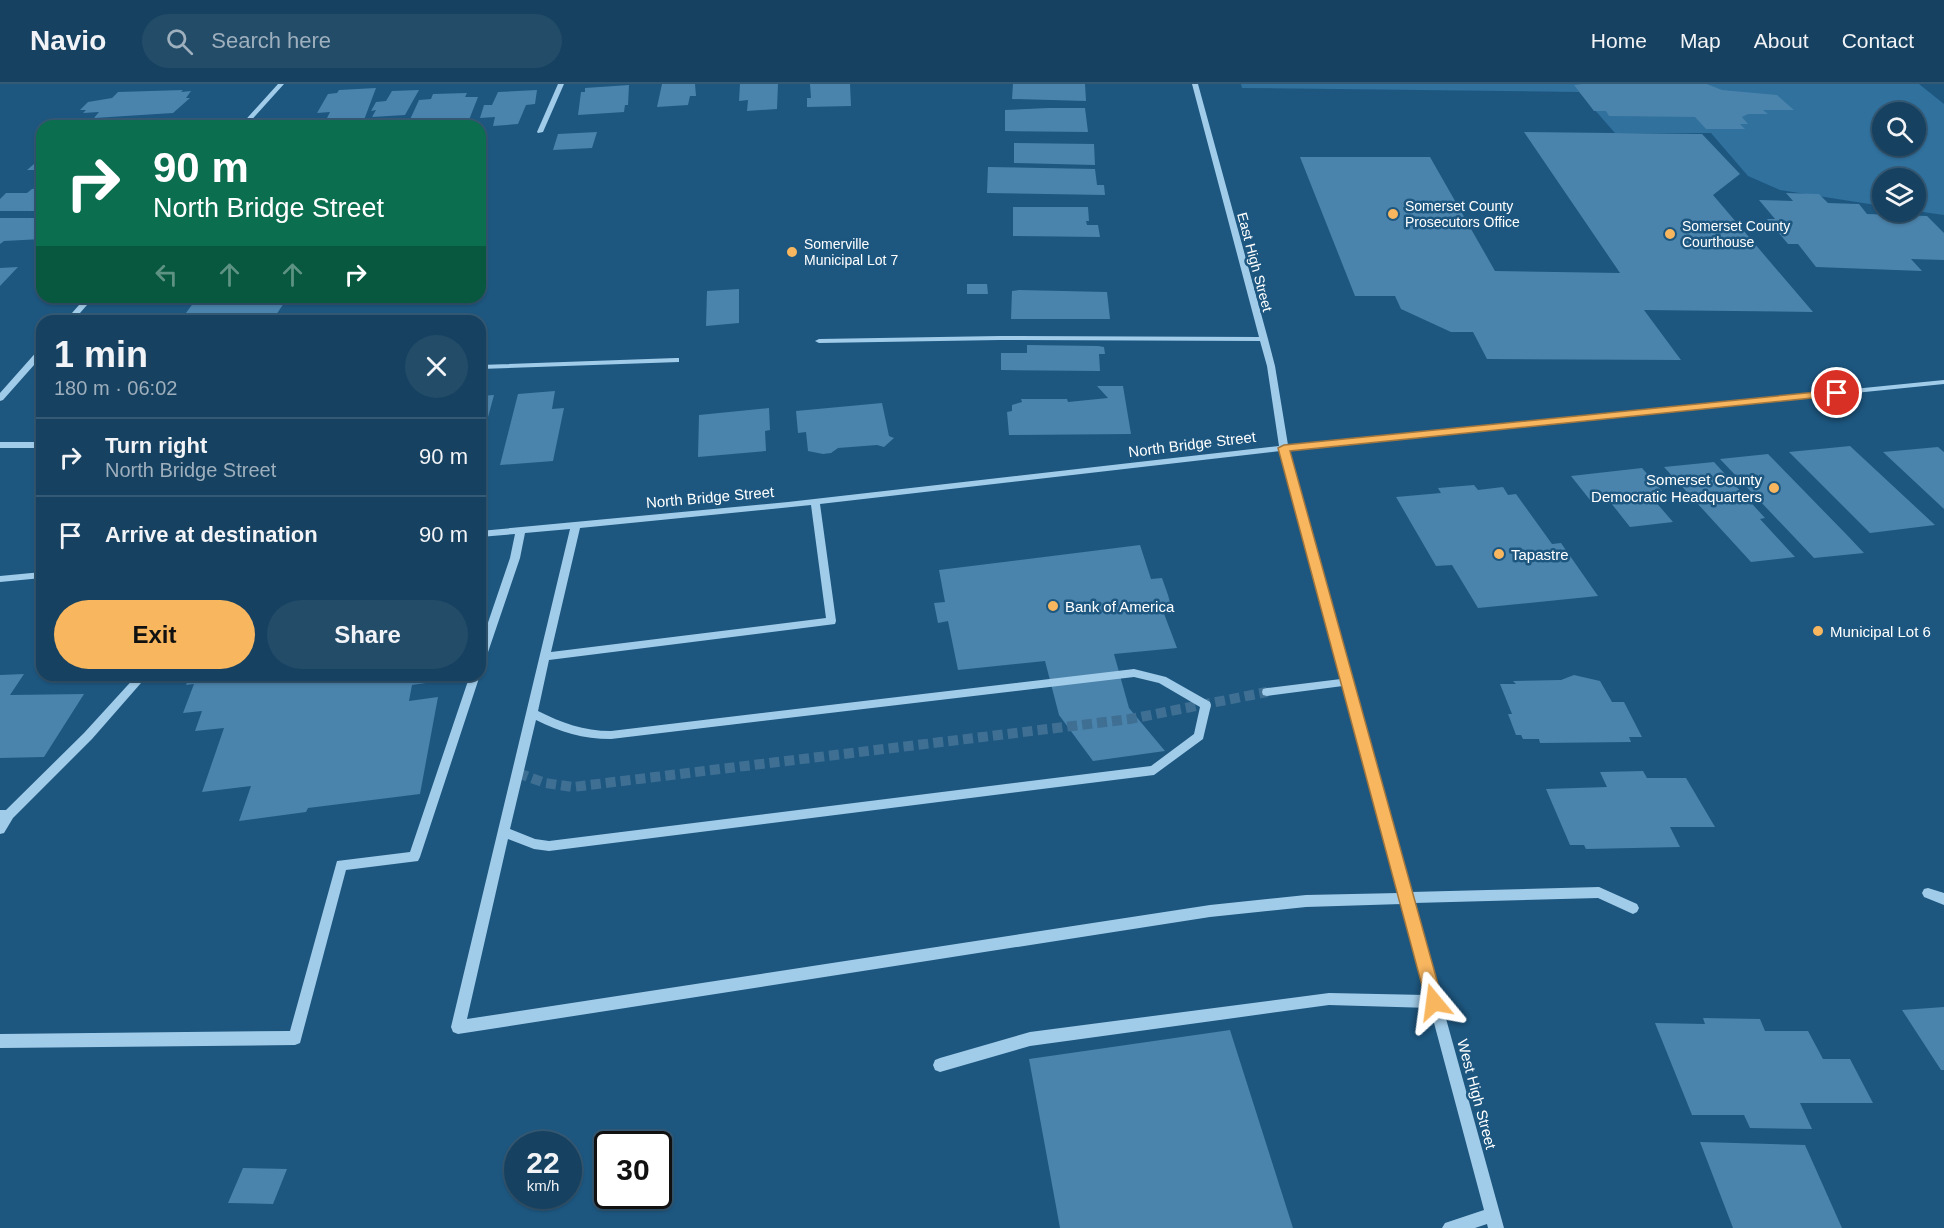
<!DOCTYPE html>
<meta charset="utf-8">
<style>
:root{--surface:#164160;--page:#234c69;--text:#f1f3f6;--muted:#9eafbd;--line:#355a75;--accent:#f8b65f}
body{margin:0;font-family:Arial,sans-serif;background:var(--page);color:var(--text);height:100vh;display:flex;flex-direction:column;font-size:22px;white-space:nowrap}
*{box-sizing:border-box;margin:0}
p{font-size:20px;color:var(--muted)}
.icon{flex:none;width:33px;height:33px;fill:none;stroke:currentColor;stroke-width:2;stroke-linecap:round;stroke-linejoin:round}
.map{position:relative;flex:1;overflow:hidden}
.sheet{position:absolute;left:36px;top:231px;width:450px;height:366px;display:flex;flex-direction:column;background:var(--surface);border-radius:18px;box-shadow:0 2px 4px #0004,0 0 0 2px var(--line)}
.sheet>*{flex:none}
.top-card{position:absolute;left:36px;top:36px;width:450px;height:183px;border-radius:18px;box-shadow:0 2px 4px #0004,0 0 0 2px var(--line);background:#0b6e4f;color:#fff;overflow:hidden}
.controls{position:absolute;left:1872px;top:18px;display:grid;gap:12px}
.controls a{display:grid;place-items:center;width:54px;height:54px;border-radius:50%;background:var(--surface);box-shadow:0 2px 4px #0004,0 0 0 2px var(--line);font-size:30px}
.speed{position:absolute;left:504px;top:1047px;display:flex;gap:12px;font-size:30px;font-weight:700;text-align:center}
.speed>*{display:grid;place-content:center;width:78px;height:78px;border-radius:50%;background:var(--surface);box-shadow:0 2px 4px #0004,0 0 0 2px var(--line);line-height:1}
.speed small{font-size:15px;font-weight:400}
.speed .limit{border:3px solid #111;border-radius:9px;background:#fff;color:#111}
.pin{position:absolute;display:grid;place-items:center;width:51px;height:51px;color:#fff;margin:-26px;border:3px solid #fff;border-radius:50%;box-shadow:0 2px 6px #0007}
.me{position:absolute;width:66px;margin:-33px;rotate:344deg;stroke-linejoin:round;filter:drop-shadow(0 0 4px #0008)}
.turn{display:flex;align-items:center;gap:21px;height:126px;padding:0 18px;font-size:27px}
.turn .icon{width:78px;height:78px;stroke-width:2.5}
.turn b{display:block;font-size:42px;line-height:51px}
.lanes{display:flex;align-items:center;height:57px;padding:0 18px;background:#0003;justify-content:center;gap:30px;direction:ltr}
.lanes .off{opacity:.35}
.round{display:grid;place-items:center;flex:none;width:63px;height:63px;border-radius:32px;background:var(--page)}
.headline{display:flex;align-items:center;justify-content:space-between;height:102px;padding:0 18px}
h1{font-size:36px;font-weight:600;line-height:45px}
.cta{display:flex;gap:12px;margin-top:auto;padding:12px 18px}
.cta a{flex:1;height:69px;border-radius:36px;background:var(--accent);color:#111;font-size:24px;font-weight:600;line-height:69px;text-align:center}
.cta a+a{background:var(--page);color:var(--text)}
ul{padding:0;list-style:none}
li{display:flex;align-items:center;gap:18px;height:78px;padding:0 18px;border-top:2px solid var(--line)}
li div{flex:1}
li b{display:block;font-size:22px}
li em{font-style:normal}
header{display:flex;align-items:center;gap:36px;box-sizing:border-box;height:84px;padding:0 30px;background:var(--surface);border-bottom:2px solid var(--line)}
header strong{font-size:28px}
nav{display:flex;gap:33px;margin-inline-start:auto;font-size:21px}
.search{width:420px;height:54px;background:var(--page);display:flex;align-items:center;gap:15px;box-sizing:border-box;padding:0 21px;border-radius:33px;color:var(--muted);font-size:22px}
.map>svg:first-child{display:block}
</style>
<header>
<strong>Navio</strong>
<div class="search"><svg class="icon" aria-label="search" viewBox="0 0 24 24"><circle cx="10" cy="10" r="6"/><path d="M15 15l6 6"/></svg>Search here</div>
<nav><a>Home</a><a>Map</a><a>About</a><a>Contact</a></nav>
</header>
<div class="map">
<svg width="1944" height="1144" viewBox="0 0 1944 1144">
<rect width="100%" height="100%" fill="#1d5780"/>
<path fill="#30719e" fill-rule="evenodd" d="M1241,0h678l25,20v111l-28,-4v-33h-34v28l-102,-16 -32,-14 -37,-43h-96l-36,-41 -337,-4zM1882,28h34v34h-34z"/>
<path fill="#4a83ab" d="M662,0h33l1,12h-6l-2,9 -31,2z
M740,0h38l-1,25 -30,2 1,-11 -9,1z
M810,0h40l1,22 -44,1v-9h4z
M1013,0h72l1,17 -74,-2z
M1582,0h125l15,6 55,5 17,15h-31l5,4h-20l-6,3 6,7h-8l5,5h-39l-11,-12 -86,-1 -3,-5h-12l-20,-26z
M629,1l-1,20h-3l-1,7 -46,3 3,-23h4v-4z
M376,4l-12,32 -39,2 5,-10 -13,1 11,-19 9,-1 2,-3z
M183,6l-2,2 10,-1 -5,7h4l-17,15 -79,5 5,-6 -16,1 3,-3h-6l8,-8 24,-4 6,-6z
M419,6l-14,25 -33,2 4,-7 -5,1 5,-9 10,-1 6,-10z
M537,6l-2,14 -9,1 -8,19 -25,2 2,-9 -15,1 4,-13h8l6,-13z
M467,9l-2,4h13l-11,28 -60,1 12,-26 12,-1 2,-5z
M1048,24h37l3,24 -83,-1v-21z
M597,48l-5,16 -39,2 5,-16z
M1524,48l178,2 38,40 -27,21 100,117 -169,-2 37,50 -194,-1 -14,-27h-22l-50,-23 -6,-13h-40l-55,-139h130l65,114 125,2z
M1014,59l80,1 1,21 -81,-2z
M41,74l1,12h-15z
M988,83l107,2 2,16h7l1,10 -118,-2z
M42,104v23h-42v-12l6,-6h21l5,-4z
M1786,109l33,1 9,9 31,1 8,10 60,2 17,17v27l-33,-1 11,12 -106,-4 -18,-23h-10l-21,-25h8l-16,-19 34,1z
M1013,123h75l1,14h-3l1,4h11l2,12 -87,-1z
M42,130v25l-38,2 -4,3v-26h37z
M18,183l-18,19v-18z
M967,200h20l1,10h-21z
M739,205v34l-33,3 1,-35z
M1019,206l88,2 3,27h-99l1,-28z
M288,213l-16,24h-92l17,-23z
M1027,261l71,1 6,1 1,7h-6l1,17 -99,-1v-17h26z
M1097,302h26l8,48 -122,1 -2,-23 5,-1v-6l10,-3 -1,-3h46l1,3 40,-4z
M555,307l-3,18 12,-1 -11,53 -53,4 18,-71z
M494,311l-13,48h-1v-47z
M882,319l7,33 5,2 -10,9 -7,-2 -39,3 -7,5 -8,1 -15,-3 -2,-19 -8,1 -2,-22z
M769,324l1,22 -5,1 1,20 -68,6 1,-42z
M1850,362l85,79 -65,8 -81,-81z
M1938,363l6,5v57l-61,-57z
M1768,370l79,81 17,18 -50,5 -94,-99z
M1714,378l51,56 -5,1 35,38 -44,5 -87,-95z
M1642,384l20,23 -14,2 25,29 -43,5 -23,-29 -17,2 -19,-24z
M1474,401l4,5 25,-3 5,8 8,-1 36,50 9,-1 37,53 -120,12 -26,-43 -16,1 -40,-69 45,-4 -3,-5z
M1140,461l11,34 11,-1 6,17 4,15 -9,1 14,37 -63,6 15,54 36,43 -72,10 -34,-46 -14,-54 -87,9 -10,-49 -10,2 -4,-20 11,-1 -6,-32z
M24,590l-14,21 74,-1 -40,63 -44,1v-83z
M190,591h237l-1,8 -14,2 -3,16 29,-4 -18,97 -112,14 -2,4 -67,9 12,-35 -49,6 22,-64 -29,3 7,-20 -19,2 11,-29 -8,1z
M1574,591l26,6 12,21h12l18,35h-13l2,5 -91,1 -1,-4h-16l-2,-4h-5l-8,-21h4l-12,-30h16l-3,-3 48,-1z
M1643,687l4,7h39l29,49h-45l10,20 -94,2 -2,-4h-14l-24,-56 61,-2 -7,-15z
M1944,923v63h-3l-39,-60z
M1703,934l57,1 5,12h43l15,28h27l23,44h-73l12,26 -62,-1 -6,-13h-52l-37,-92 50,1z
M1230,946l63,198h-233l-31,-169z
M1700,1058l105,3 37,83h-109z
M243,1084l44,1 -14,35 -45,-1z"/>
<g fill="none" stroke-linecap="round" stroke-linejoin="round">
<path stroke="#3f7093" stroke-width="10" stroke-dasharray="10 5" stroke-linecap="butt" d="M518,689l27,10 28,4 557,-68 137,-27"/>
<path fill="#a1cce9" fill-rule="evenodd" d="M278,0h6l-38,42h-6z
M558,0h6l-21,48 -5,1 -1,-1z
M1192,0h6l70,255 7,27 13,79 656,-65v4l-655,66 122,442 188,-5 38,17 2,4 -2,4 -4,2 -35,-16 -184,5 90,325h-16l-1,-4 -12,4h-33l3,-5 39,-13 -54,-202 -101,-3 -299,41 -90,26 -5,-2 -2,-5 2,-5 5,-2 90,-26 299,-39 97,2 -24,-91 -96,3 -96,10 -752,117 -5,-2 -2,-5 119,-498 -45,4 -5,25 -35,103 -5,4v-19l30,-88 5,-24 -35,3v-6l308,-29 491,-56 -12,-80 -7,-25 -260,-1 -181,3 -4,-2 4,-2 181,-3 259,1zM1280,367l61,228 -74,9 -4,1 -1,3 1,3 4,1 76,-10 56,207 -93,2 -96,10 -743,114 41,-180 26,10 15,2 605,-76 49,-36 8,-34 -1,-3 -44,-25 -32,-8 -523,62c-28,0 -49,-8 -73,-20l11,-51 286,-36 1,-3 -16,-117zM811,421l15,113 -275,34 29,-124zM1134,593l25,6 41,24 -6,27 -43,32 -602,75 -14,-2 -25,-10 26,-109c24,12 47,19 75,19z
M86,213h8l-21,24h-8z
M39,265h3v7l-39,44 -3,1v-8z
M676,274h3v4l-199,7v-4z
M0,358h42v6h-42z
M42,488v6l-42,4v-6z
M480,590v1l-60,182 -2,4 -72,9 -46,173 -5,2 -295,3v-14l290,-3 47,-170 73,-9 60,-177z
M137,591h11l-56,64 -79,79 -9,15 -4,1v-24h6l78,-77z
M1928,804l16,5v12l-20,-8 -2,-4 2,-4z"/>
</g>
<path fill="#f8b65f" stroke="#a1763e" stroke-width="1.5" d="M1837,306l6,3 -2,2 -551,56 153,551 -2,6 -7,2 -6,-2 -150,-560 6,-3z"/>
<g fill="#f8b65f" stroke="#1d5780" stroke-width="2">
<circle cx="1393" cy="130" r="6"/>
<circle cx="1670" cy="150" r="6"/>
<circle cx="792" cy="168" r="6"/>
<circle cx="1774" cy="404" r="6"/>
<circle cx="1499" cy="470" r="6"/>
<circle cx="1053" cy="522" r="6"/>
<circle cx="1818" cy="547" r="6"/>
</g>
<g text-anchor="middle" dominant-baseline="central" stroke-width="5" stroke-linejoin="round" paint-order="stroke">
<g font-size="14" fill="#fff" stroke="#1d5780" text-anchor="start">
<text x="1405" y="122">Somerset County<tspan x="1405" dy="16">Prosecutors Office</tspan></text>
<text x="1682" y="142">Somerset County<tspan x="1682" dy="16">Courthouse</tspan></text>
<text x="804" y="160">Somerville<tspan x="804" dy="16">Municipal Lot 7</tspan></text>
</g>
<g font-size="14" fill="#fff" stroke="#1d5780">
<text transform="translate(1255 178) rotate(75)">East High Street</text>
</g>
<g font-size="15" fill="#fff" stroke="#1d5780">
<text transform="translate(1192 360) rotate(-7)">North Bridge Street</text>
<text transform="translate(710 413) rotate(-5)">North Bridge Street</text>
<text transform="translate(1477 1010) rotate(75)">West High Street</text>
</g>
<g font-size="15" fill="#fff" stroke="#1d5780" text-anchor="start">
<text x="1762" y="395" text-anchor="end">Somerset County<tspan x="1762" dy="17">Democratic Headquarters</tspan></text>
<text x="1511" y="470">Tapastre</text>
<text x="1065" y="522">Bank of America</text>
<text x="1830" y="547">Municipal Lot 6</text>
</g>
</g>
</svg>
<div class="controls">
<a><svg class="icon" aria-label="search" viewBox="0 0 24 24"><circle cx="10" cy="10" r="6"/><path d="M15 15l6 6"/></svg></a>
<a><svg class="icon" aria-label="layers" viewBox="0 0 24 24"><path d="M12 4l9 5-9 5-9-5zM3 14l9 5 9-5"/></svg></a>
</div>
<div class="speed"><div>22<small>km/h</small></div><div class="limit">30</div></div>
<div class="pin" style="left:1837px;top:309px;background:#d93025"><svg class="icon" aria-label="arrive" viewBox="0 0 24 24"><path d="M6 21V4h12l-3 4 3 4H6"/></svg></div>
<svg class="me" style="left:1434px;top:918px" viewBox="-20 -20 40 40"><path d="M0-17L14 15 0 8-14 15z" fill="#f8b65f" stroke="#fff" stroke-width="4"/></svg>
<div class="top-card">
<div class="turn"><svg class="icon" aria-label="right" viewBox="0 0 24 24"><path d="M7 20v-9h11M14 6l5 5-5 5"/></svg><div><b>90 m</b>North Bridge Street</div></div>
<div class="lanes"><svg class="icon off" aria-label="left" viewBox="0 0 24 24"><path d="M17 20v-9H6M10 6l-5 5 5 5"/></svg><svg class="icon off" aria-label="ahead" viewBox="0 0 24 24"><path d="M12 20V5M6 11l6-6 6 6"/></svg><svg class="icon off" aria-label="ahead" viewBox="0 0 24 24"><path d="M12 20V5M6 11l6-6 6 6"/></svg><svg class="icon" aria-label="right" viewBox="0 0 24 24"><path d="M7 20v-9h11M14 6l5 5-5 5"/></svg></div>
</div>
<section class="sheet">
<div class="headline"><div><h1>1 min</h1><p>180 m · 06:02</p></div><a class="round"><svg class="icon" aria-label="close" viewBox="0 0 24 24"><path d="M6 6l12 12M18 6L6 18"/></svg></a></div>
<ul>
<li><svg class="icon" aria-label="right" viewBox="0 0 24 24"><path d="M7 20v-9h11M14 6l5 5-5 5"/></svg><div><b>Turn right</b><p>North Bridge Street</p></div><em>90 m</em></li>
<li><svg class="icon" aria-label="arrive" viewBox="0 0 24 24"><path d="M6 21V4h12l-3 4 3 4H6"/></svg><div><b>Arrive at destination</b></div><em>90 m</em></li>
</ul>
<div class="cta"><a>Exit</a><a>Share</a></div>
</section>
</div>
